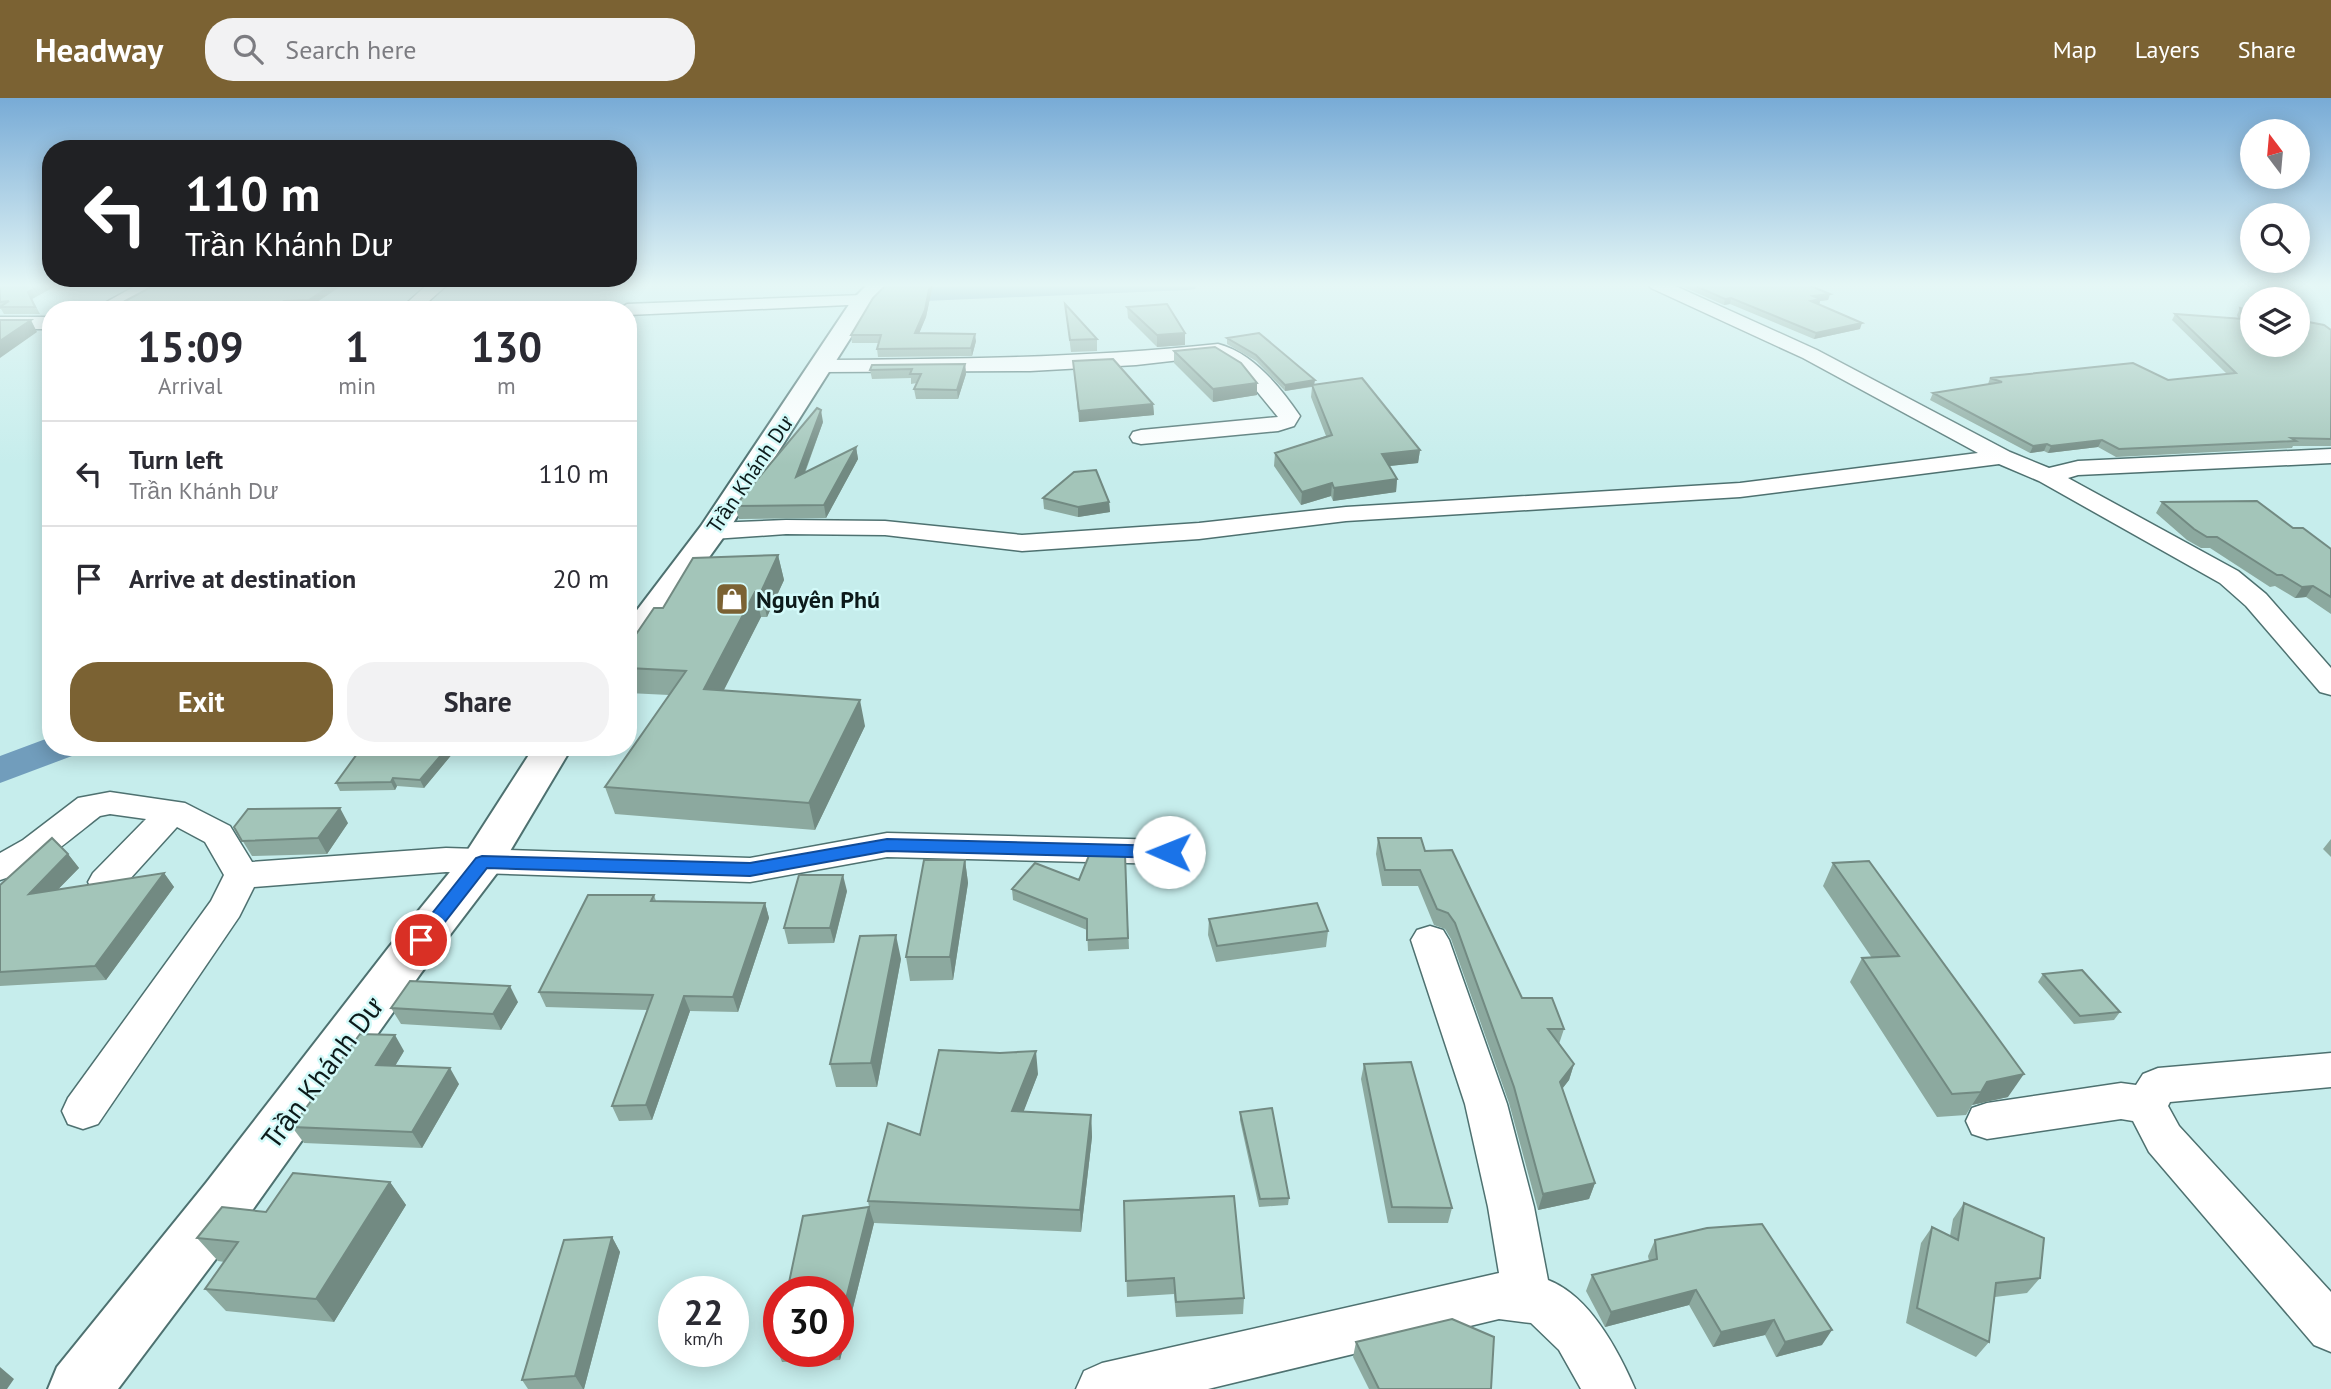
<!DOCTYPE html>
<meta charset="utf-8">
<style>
:root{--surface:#fff;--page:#f2f2f3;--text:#2b2b33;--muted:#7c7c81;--line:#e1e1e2;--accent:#7b6233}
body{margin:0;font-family:"PT Sans",sans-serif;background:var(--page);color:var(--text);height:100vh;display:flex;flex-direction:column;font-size:26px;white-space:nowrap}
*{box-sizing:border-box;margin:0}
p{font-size:23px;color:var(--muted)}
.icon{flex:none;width:38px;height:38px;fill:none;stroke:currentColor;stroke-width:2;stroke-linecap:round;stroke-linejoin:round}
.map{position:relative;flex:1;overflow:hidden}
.side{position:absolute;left:42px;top:203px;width:595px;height:455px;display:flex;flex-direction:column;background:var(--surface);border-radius:28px;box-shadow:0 4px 18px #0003}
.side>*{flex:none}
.hud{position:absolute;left:42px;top:42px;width:595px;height:147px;border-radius:28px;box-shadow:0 4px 18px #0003;background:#202124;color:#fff;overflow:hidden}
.needle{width:46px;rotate:344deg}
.tools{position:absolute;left:2240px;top:21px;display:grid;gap:14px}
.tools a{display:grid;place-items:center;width:70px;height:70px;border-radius:50%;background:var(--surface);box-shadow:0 4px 18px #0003;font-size:35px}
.speed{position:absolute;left:658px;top:1178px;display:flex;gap:14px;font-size:35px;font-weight:700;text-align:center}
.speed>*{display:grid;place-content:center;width:91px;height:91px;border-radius:50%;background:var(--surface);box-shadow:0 4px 18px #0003;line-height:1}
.speed small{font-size:18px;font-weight:400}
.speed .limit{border:10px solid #d22;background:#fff;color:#111}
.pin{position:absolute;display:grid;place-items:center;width:60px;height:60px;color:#fff;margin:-30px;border:4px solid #fff;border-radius:50%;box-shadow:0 2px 7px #0007}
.me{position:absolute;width:77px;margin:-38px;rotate:271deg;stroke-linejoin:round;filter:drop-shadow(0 0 5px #0008)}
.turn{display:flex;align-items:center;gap:24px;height:147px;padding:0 28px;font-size:32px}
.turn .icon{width:91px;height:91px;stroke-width:2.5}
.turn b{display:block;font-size:49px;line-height:60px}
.eta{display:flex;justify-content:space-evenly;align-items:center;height:119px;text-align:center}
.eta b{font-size:42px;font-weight:700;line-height:49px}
.cta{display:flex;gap:14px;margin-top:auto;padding:14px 28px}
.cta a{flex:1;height:80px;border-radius:28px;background:var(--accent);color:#fff;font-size:28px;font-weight:700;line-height:80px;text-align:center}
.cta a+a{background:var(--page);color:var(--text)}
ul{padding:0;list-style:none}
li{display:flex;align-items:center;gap:21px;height:105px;padding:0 28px;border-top:2px solid var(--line)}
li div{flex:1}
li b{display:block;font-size:26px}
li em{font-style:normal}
header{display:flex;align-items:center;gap:42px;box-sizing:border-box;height:98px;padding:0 35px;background:var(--accent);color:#fff}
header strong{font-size:33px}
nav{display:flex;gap:38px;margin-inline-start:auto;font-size:24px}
.search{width:490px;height:63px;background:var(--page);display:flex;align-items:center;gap:18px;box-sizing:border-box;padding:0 24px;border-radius:28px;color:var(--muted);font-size:26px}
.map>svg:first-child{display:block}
</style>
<header>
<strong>Headway</strong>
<div class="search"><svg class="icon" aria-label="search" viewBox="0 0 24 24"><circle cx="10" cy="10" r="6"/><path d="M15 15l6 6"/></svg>Search here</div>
<nav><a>Map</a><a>Layers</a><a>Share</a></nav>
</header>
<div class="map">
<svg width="2331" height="1291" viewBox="0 0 2331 1291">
<rect width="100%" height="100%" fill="#c6edec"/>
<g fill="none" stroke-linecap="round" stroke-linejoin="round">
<path fill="#719dbc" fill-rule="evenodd" d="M1021,186h177l-3,5 -8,1 -310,13 -8,-2 -3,-5 3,-5 8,-2z
M51,639v10h26l-5,9 -72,27v-27z"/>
<defs>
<path id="minor" d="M139,186h73l-9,5 -46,-1 -41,22h-24z
M428,186h20l-29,26h-20z
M1648,186h23l146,66 193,102 39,16 29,-7 253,-12v14l-253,12 -10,3 170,93 28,23 65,74v27l-11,-3 -74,-86 -26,-23 -181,-102 -40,-17 -259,33 -394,24 -147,18 -177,12 -137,-16 -99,-1 -73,5 -9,-3 -4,-5 4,-5 9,-3 73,-3 99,1 137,14 177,-12 147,-16 394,-24 238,-30 -175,-95 -152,-70z
M863,197l9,5 -3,4 -241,11v-5h-10l9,-6z
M0,219h51v12h-51z
M1218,246c35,9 62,43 82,72l-6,10 -16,5 -137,13 -8,-2 -3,-5 3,-5 8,-2 137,-13 -36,-44 -27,-17 -79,9 -106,6 -208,1 -7,-2 -3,-4 3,-4 7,-2c133,-1 264,-2 396,-16z
M110,694l75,11 45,23 22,36 194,-14 304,10 137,-25 282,7 12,3 5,9 -5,9 -12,3 -282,-7 -137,25 -304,-10 -192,15 -15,30 -141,207 -15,5 -15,-5 -6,-13 6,-13 143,-197 13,-26 -19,-33 -28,-15 -58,64 -13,4 -13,-4 -5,-9 5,-9 53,-54 -36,-5 -10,2c-31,24 -62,53 -100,64v-27l23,-13 55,-42z
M1430,828l13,4 6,10 58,164 27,103 14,73c42,16 70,70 87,109h-54l-22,-39 -28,-27 -32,-4 -291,70h-132l8,-18 18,-8 397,-90 -11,-66 -23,-103 -54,-164 6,-10z
M2331,955v34l-161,15 -2,4 11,20 152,166v60l-17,-7 -165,-193 -16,-31 -12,-2 -134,20 -15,-5 -6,-13 6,-13 15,-5 134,-20 15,2 7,-11 15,-6z"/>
<path id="tertiary" d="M868,186h23l-19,20 -144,227 -88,122 -12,3v-34l73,-96 151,-226z
M534,649h38l-75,126 -76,100 -175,246 -128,170h-70l9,-22 149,-184 183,-236 78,-96z"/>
</defs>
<use href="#minor" stroke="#4e7170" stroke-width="3"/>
<use href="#tertiary" stroke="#4e7170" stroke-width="4"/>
<use href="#minor" fill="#fff" fill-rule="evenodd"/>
<use href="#tertiary" fill="#fff" fill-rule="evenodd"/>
</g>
<path fill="#8ca99f" d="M0,186h59l-27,15 8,15h-36l-3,-5h-1z
M344,186l-33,22h-24l-6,4h-187v-1l20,-2 88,-21z
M887,186h46l-7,33 -7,16 57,8 -4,15 -94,1 -1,-8 2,-6h-27l-1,-8z
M1677,186h129l24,10 -2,6 -8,1 -1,3 41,25 -46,10 -84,-35 -6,1z
M1065,206l32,35v12l-26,1z
M1127,209l58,38 -28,2 -29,-29z
M2240,210l91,22v116h-38l-1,2 -176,9 -18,-10 -50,6 -4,-2 -14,2 -100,-53 3,-7 55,-9 2,-6 178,2 59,-6 -55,-54 3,-6 63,4 -1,-3z
M1227,240l88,47 105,65 -2,13 -29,3 8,13 -1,13 -63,9 -2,-5 -30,9 -27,-39 1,-13 51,-17 -15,-39 1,-10 -27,4 -29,-30 -29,-17z
M1174,253l83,32v12l-44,7 -39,-39z
M1073,263l80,43 1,11 -75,7z
M965,266l1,10 -8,25h-42l-2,-10 3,-6 -6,1v-6l-39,1 -2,-9z
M823,324l-18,51 51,-26 2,12 -32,59 -87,1 -4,-13z
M1043,400l66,4 1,10 -32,5 -34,-8z
M2162,404l131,26 38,21v65l-25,-17 -11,1 -20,-12 -5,1 -60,-39h-9l-14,-8 -31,-27z
M778,457l6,25 -17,37h-6l-37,73 141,36 -50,104 -200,-16 -10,-27 64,-92 -41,-2v-47l35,-38z
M458,649l-34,41 -27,-2 -2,4 -55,1 -4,-8z
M348,725l-21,31 -75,2 -18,-29z
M1378,740l47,13 97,147 42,31 -5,15 15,20 -5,16 -7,9 33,94 -6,16 -51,11 -29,-107 -58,-164 -6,-10 -11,-4 -16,-39h-36l-6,-32z
M2331,741v18l-8,-8z
M68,756l11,14 -22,22 107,-17 10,14 -68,93 -106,6v-101z
M1125,756l4,95 -41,2 -1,-21 -74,-30 -1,-11 67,-9z
M965,762l3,23 -15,97 -43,1 -4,-24z
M1833,765l175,234 -36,8 -6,10 -29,2 -87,-135 12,-24h10l-49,-72z
M847,793l-13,52 -46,1 -4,-16z
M654,797l2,6 109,2 4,15 -31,94 -48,-1 -38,109 -33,1 -7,-15 35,-96 -101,-3 -7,-15z
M1209,821l119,12 -2,16 -110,15 -8,-27z
M901,861l-24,128h-41l-6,-23z
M2043,876l77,38 -6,8 -40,4 -36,-42z
M518,904l-17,28 -100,-6 -10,-16z
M404,953l-9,15 64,18 -37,64 -118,-5 -12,-16z
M1364,966l88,144 -4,15h-60l-27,-144z
M1038,976l-15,38 68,3 1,22 -11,95 -207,-9 -34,137 -58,2 -6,-15 3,-14v18h59l31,-144 -1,-6 52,-66z
M1240,1014l49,86 -1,7 -29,2 -19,-87z
M390,1084l16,23 -72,117 -108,-11 -21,-22 19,-27 -6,-1 -21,-23 69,-26z
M1124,1103l120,97 -1,16 -67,3 -2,-23 -47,3z
M1964,1105l76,75 -13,15 -32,4 -6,45 -13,15 -70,-34 15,-80 11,-16 18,9 3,-17z
M612,1139l8,15 -36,137h-56l-6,-9z
M1655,1142l167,105 -46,12 -11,-22 -52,12 -24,-42 -84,22 -19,-36 6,-16 57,-14 -1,-5z
M1356,1244l135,47h-122l-16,-32z"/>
<path fill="#728a82" d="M42,186h17l-27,15 8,15 -12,-22z
M333,186h11l-33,22 -2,-6z
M930,186h3l-7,33 -10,24 -1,-8z
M1830,196l-2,6 -8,1 -1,4 -10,1 4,-10z
M1731,200l-1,6 -6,1 1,-6z
M284,203l3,5 -6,4h-3l-1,-4z
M31,222l6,12 -37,26v-17z
M1862,225l-2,6 -46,10 2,-6z
M1185,235v12l-28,2v-12z
M975,236l1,7 -4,15 -1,-8z
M965,266l1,10 -8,25 -1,-9z
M1315,282l-1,6 -29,5v-6z
M1257,285v12l-44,7v-13z
M1153,306l1,11 -75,7v-11z
M821,312l2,12 -25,68 -2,-13z
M2102,342l-4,7 -50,6 3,-7z
M2047,346l-3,7 -14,2 3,-7z
M856,349l2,12 -32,59 -2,-13z
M1420,352l-2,13 -38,4 2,-13z
M1397,381l-1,13 -63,9 1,-13z
M1332,385l-1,13 -30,9 1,-13z
M1109,404l1,10 -32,5v-10z
M778,457l6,25 -17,37 -6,-25z
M2313,488l-7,11 -11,1 7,-11z
M755,494l6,25 -50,98 -7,-26z
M860,602l5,26 -50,104 -6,-27z
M448,649h10l-34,41 -4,-8z
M393,680l4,8 -2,4 -4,-8z
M340,710l8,15 -21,31 -9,-16z
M68,756l11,14 -39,40 -11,-14z
M965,762l3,23 -15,97 -3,-23z
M164,775l10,14 -68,93 -11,-14z
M843,777l4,16 -13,52 -4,-15z
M765,805l4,15 -31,94 -5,-15z
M896,837l5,24 -24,128 -6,-24z
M510,888l8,16 -17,28 -8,-16z
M684,898l6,15 -38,109 -6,-15z
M395,937l9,16 -18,30 -10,-16z
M1036,953l2,23 -23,60 -3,-23z
M1574,966l-5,16 -14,18 5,-16z
M450,970l9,16 -37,64 -10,-16z
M2024,976l-16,23 -36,8 15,-23z
M1091,1017l1,22 -11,95 -1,-22z
M390,1084l16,23 -72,117 -18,-23z
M1595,1085l-6,16 -51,11 5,-16z
M869,1109l5,16 -34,137 -3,-9h1v-20z
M612,1139l8,15 -36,137h-1l-8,-13z
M1696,1192l-7,15 -84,22 6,-15z
M1774,1222l-9,15 -52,12 8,-15z
M1832,1232l-10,15 -46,12 9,-15z
M0,1269l14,12 -7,10h-7z"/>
<path fill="#a3c5b9" stroke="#728a82" stroke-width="2" d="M0,186h42l-14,8 7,15h-35l9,-6 -9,1z
M205,186h128l-24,16 -25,1 -7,5 -91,2 -92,1 20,-2 41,-22 47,1z
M887,186h43l-5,26 -10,23 60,1 -4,14 -94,1 4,-14h-30l22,-37z
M1691,186h115l24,10 -17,2 7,3 -9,2 51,22 -46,10 -85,-35 -6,1z
M1065,206l32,35 -27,1z
M1167,206l18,29 -28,2 -30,-28z
M2240,210l12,3v34h46v-25l26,5 7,5v109l-40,-1 5,3 -177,8 -17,-9 -51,6 -4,-2 -14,2 -100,-53 69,-11 -12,-4 143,-15 35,17 68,-7 -61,-59 68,5z
M0,222h31l-31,21z
M1259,235l56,47 -30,5 -29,-30 -29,-17z
M1215,249l26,16 16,20 -44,6 -39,-38z
M1113,261l40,45 -74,7 -6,-50z
M965,266l-8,26 -43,-1 7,-15h-11l2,-5 -42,1 2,-5z
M1362,280l58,72 -38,4 15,25 -63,9 -2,-5 -30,9 -27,-39 57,-18 -20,-50z
M817,310l4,2 -25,67 60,-30 -32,58 -89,1z
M1096,372l13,32 -31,5 -35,-9 31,-26z
M2257,403l36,27h10l28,21v48l-18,-11 -11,1 -20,-12h-5l-60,-38h-10l-13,-8 -32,-27z
M778,457l-17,37h-6l-51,97 156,11 -51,103 -204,-16 81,-116 -58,-3v-22l26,-38h9l30,-50z
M362,649h86l-28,33 -27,-2 -2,4 -55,1z
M340,710l-22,30 -76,3 -8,-14 14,-18z
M52,740l16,16 -39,40 135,-21 -69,93 -95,6v-87z
M1378,740h43l4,13 27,-1 70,148h30l12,31h-16l26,35 -14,18 35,101 -52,11 -29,-107 -59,-164 -7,-10 -11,-4 -17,-39h-35z
M1090,755l35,1 3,84 -41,2v-21l-75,-30 23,-26 44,17z
M924,762h41l-15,97h-44z
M1869,763l155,213 -37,8 -6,10 -29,2 -90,-136 37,-2 -66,-93z
M799,777h44l-13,53h-46z
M588,797h66l-3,6 114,2 -32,94 -49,-1 -38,109 -34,1 41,-111 -114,-3z
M1317,805l11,28 -111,15 -8,-27z
M896,837l-25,128 -41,1 30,-128z
M2082,872l38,42 -40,4 -37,-42z
M410,883l100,5 -17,28 -102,-6z
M360,936l35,1 -19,30 74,3 -38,64 -120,-5z
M939,952l61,3 36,-2 -24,60 79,4 -11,95 -212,-9 20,-78 32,12z
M1411,964l41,146 -60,-1 -28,-143z
M1272,1010l17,90 -29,1 -20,-87z
M293,1075l97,9 -74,117 -111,-10 33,-47 -41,-4 25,-31 44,5z
M1234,1098l10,102 -68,4 -2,-24 -48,3 -2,-80z
M1964,1105l80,35 -4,40 -44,5 -7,59 -72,-34 15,-81 26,13z
M869,1109l-31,124v-39h-51l16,-76z
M1762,1126l70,106 -47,12 -11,-22 -53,12 -25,-42 -85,22 -19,-37 65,-16 -2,-19 52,-12z
M612,1139l-37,139 -53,4 42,-140z
M1452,1221l42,18 -3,52h-112l-23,-47z
M779,1235v14h-3z"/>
<linearGradient id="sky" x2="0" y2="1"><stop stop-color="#78abd6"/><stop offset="0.51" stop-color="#e5f7f6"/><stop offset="1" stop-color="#e5f7f6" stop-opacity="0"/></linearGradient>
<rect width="2331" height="367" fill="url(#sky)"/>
<path fill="#1a73e8" stroke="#114b97" stroke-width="2" d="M887,741l282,7 9,6 -9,6 -282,-7 -137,25 -263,-8 -60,77h-13l-3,-5 65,-82 6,-2 268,7z"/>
<defs>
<symbol id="shop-square" viewBox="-11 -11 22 22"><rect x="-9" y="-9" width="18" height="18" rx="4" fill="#7b6233" stroke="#d3faf9"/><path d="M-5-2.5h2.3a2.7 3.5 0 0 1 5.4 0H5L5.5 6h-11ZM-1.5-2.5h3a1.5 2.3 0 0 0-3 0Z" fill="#fff"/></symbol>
</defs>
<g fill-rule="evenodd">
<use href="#shop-square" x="713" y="482" width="38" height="38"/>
</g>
<g text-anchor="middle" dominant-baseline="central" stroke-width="5" stroke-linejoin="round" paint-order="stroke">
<g font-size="21" fill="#0c1a1a" stroke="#d3faf9">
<text transform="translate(750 376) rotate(-56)">Trần Khánh Dư</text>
</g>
<g font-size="24" font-weight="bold" fill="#0c1a1a" stroke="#d3faf9" text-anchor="start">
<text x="756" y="501">Nguyên Phú</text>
</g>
<g font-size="28" fill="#0c1a1a" stroke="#d3faf9">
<text transform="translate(322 974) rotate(-53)">Trần Khánh Dư</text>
</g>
</g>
</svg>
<div class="tools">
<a><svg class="needle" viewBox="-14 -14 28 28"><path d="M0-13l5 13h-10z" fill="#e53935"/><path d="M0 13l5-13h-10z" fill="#7c7c81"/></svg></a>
<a><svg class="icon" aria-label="search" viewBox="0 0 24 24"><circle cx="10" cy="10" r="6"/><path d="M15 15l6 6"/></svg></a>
<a><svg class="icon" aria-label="layers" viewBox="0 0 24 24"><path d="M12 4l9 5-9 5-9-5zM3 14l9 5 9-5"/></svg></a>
</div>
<div class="speed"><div>22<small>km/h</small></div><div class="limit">30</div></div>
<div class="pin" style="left:421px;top:842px;background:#d93025"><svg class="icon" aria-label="arrive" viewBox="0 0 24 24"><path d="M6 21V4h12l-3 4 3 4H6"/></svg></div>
<svg class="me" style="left:1169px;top:754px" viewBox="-20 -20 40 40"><circle r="19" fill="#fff"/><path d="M0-13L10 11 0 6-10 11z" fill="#1a73e8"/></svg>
<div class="hud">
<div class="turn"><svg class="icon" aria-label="left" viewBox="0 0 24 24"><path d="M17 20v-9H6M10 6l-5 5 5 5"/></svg><div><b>110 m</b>Trần Khánh Dư</div></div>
</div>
<section class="side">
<div class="eta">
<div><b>15:09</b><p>Arrival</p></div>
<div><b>1</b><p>min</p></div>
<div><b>130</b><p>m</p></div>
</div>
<ul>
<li><svg class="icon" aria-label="left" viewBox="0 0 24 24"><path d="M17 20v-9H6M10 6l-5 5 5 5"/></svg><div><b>Turn left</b><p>Trần Khánh Dư</p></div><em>110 m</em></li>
<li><svg class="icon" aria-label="arrive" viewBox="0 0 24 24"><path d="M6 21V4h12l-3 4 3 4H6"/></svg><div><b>Arrive at destination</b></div><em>20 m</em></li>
</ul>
<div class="cta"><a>Exit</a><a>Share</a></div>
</section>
</div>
